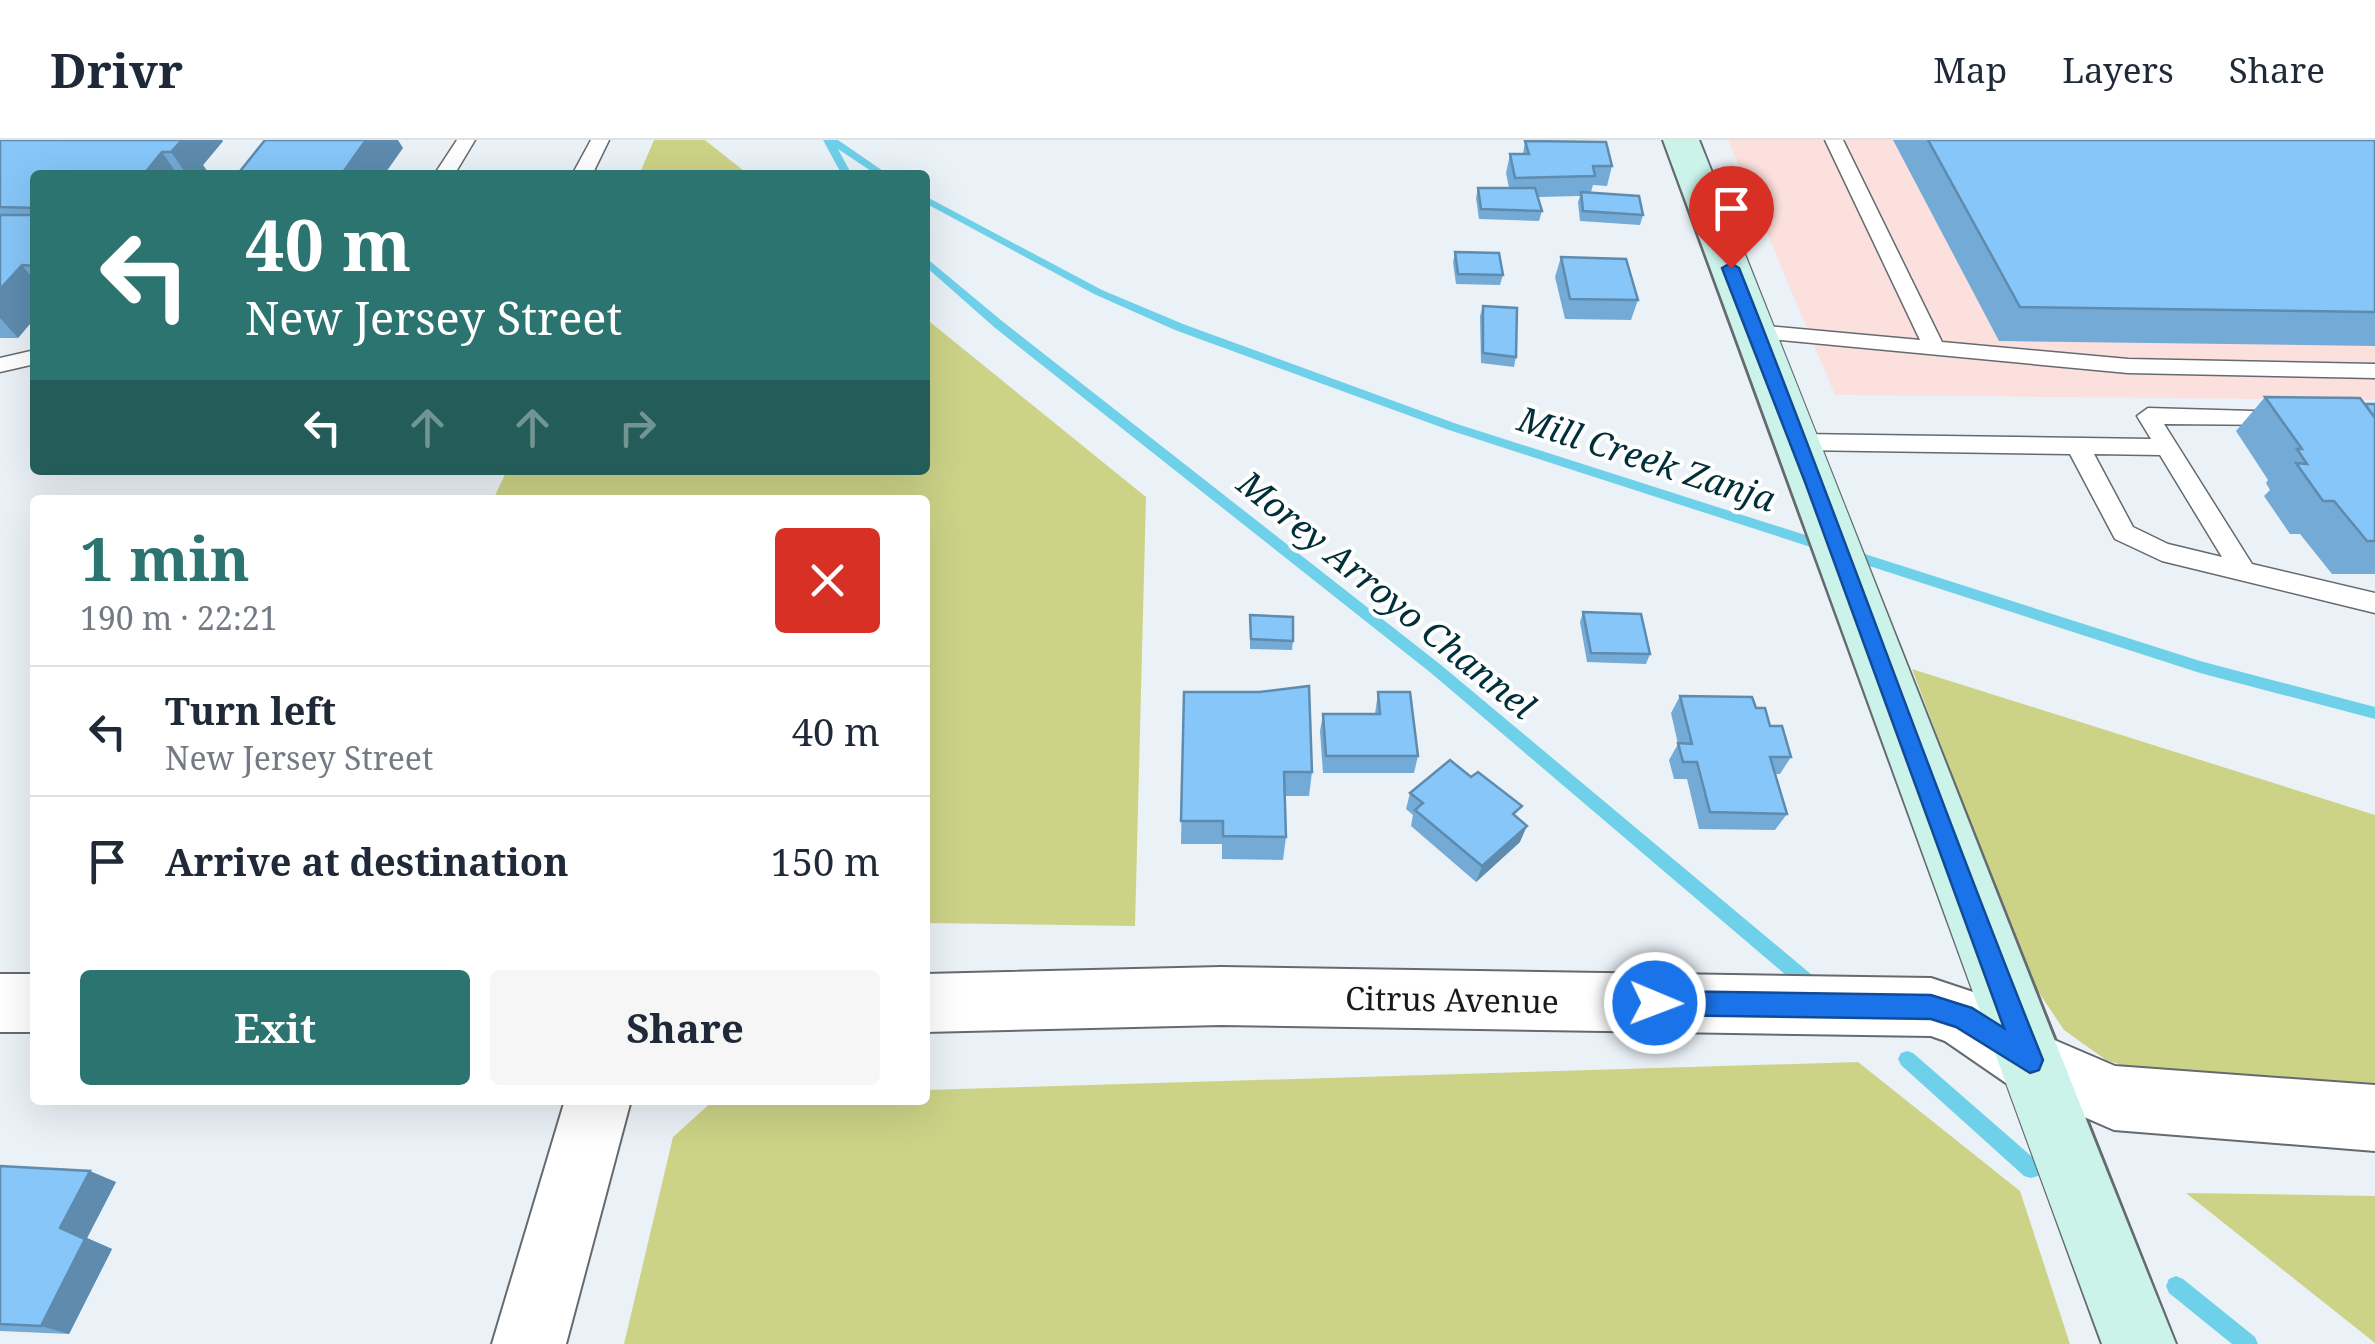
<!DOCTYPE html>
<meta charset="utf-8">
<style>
:root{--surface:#fff;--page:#f6f6f7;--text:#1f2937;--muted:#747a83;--line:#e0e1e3;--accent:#2c746f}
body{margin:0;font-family:"Noto Serif",serif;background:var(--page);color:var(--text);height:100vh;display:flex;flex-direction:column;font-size:38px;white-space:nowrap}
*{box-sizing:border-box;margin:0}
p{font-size:32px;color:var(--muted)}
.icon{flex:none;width:55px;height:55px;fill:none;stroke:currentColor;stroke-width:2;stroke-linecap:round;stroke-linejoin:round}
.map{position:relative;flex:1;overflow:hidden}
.details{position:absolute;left:30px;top:355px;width:900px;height:610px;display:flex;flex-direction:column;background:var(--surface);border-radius:10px;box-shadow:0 10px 40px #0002}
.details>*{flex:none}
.banner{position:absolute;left:30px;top:30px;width:900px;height:305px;border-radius:10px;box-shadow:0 10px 40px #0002;background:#2c746f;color:#fff;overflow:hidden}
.pin{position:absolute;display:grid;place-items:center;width:85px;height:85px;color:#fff;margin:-102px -42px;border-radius:50% 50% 50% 0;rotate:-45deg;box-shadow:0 0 10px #0007}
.pin .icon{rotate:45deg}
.me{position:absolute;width:110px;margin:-55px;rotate:91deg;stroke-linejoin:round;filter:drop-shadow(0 0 8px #0008)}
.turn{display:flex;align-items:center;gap:35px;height:210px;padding:0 50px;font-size:45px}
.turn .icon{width:130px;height:130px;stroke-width:2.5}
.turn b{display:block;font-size:70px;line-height:85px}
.lanes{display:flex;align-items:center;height:95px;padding:0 50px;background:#0003;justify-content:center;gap:50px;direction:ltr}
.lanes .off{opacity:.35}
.round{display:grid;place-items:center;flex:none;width:105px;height:105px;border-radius:10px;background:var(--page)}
.headline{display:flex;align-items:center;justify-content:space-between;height:170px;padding:0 50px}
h1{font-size:60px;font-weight:700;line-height:75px;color:var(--accent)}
.button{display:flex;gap:20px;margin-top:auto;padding:20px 50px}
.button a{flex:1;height:115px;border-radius:10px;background:var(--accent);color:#fff;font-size:40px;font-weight:700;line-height:115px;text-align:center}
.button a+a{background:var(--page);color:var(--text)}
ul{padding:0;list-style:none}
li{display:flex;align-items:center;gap:30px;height:130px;padding:0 50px;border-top:2px solid var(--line)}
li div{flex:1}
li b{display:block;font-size:38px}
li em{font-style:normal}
header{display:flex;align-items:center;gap:60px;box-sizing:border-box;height:140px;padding:0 50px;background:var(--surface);border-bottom:2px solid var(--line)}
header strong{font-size:48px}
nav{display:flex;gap:55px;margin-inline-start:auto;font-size:35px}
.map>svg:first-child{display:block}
</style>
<header>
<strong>Drivr</strong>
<nav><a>Map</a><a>Layers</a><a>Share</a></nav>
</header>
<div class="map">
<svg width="2375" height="1204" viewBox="0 0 2375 1204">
<rect width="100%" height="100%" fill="#ebf2f7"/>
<path fill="#fbe0dd" d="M1728,0h647v260l-540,-5z"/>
<path fill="#ccd387" d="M654,0h51l44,35h-110z
M925,178l221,179 -11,429 -210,-3v-423h-432l14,-30h418z
M1912,529l463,146v268l-219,-7 -50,-16 -42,-30 -35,-52z
M1858,922l162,129 50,153h-1446l49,-207 41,-37h211v-10z
M2186,1053l189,3v147z"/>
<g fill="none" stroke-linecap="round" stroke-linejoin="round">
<path fill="#6fd0e9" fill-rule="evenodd" d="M823,0h15l51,35h-12l-39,-26 14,26h-10z
M925,56l177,94 81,34 271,99 746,238 175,46v12l-175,-46 -754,-244 -271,-99 -81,-36 -169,-91z
M925,117l77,64 439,344 371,310 2,6 -2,6 -6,2 -6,-2 -369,-314 -437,-346 -69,-61z
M1907,911l6,2 125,109 2,7 -2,7 -7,2 -7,-2 -123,-111 -3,-6 3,-6z
M2176,1136l7,3 72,58 3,7h-26l-63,-51 -3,-7 3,-7z"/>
<defs>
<path id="lane" d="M457,0h18l-21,35h-20z
M591,0h18l-17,35h-20z
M1825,0h18l99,202 186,17 247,5v14l-247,-5 -380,-36 -3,-5 3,-5 8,-2 164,15z
M35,210v14l-35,8v-14z
M2148,268l144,4 3,5 -3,5 -8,3 -120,-1 88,140 123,29v20l-213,-52 -47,-22 -45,-85 -271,-4 -12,-8 12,-8 352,5 -14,-23zM2094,314l66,1 62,102 -54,-13 -35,-17z"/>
<path id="street" d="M1221,827l710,11 54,18 67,43 63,27 260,19v66l-261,-21 -108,-47 -61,-42 -14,-5 -710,-11 -296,7v-58z
M0,834h35v58h-35z
M565,960h66l-65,244h-74z"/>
<path id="secondary" d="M1663,0h36c162,400 315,804 477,1204h-74c-149,-400 -290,-804 -439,-1204z"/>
</defs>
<use href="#lane" stroke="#646a6f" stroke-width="3"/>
<use href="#street" stroke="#646a6f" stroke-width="4"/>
<use href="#secondary" stroke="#646a6f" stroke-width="4"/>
<use href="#lane" fill="#fff" fill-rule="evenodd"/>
<use href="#street" fill="#fff" fill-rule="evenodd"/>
<use href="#secondary" fill="#cbf3ea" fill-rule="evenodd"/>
</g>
<path fill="#74aad6" d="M0,0l223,1 -20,24 4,6 -4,4h-168v143l-17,20h-18z
M1893,0h482v206l-376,-5z
M1525,1l87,25 -5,20 -14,-1 -2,7 52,23 -3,10 -60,-4 -2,-19 2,-6 -42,1 4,14 -3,10 -60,-2 -3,-21 2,-10h31l-3,-15 4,-19h13z
M1455,112l48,23 -3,10 -44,-1 -3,-22z
M1561,117l77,43 -7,20 -66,-1 -10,-42z
M1483,166l33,51 -2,10 -33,-4 -1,-47z
M2265,257l110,7v170h-43l-32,-40h-10l-26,-38 6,-6 -4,-7 2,-3 -32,-49z
M1583,472l67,42 -4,10 -59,-2 -7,-40z
M1250,475l43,26 -1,9 -42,-1z
M1184,552l128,80 -3,24h-25l2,41 -3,23 -61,-1v-15h-41z
M1378,552l40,64 -4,17h-91l-3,-42 3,-17h52z
M1680,556l76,12 14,18 21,31 -11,17h-5l12,40 -12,16 -76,-1 -12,-50h-13l-5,-19 9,-16 -7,-31z
M1410,653l110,49 -44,40 -65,-56 2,-11 -7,-6z
M0,1026l116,16 -29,56 25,11 -43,85 -69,-3z"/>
<path fill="#5e8bae" d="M178,0h44l1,1 -20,24 4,6 -4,4h-16l-16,-23z
M366,0h32l5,8 -19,27h-43z
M162,12l16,23h-35z
M22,125l13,16v37l-17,20 -18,-20v-29z
M1527,686l-7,16 -44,40 6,-16z
M90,1031l26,11 -29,56 25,11 -43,85 -28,-8 19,-98z"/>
<path fill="#87c6f9" stroke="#5e8bae" stroke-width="2.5" d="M0,0h182l-11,12h-9l-19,23h-108v33l-35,-1z
M265,0h101l-25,35h-104z
M1928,0h447v172l-355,-5z
M1525,1l81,1 6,24h-19l2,10 -80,2 -5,-24h19z
M1478,48h57l7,23 -61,-2z
M1581,52l58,4 4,19 -60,-4z
M0,75h35v51l-13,-1 -22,24z
M1455,112l44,1 4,22 -45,-1z
M1561,117l65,2 12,41 -68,-1z
M1483,166l34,2 -1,49 -33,-4z
M2265,257l95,1 15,20v123h-8l-33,-40h-11l-27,-38 11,1 -10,-15h5z
M2365,264h10v14z
M1583,472l58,2 9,40 -59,-1z
M1250,475l43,2v24l-42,-2z
M1309,546l3,86h-28l2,65 -63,-1v-15h-42l3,-129h75z
M1378,552h32l8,64h-92l-3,-42h57z
M1680,556l72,1 4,11h9l5,18h12l9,31h-21l17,57 -77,-2 -13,-50h-14l-5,-19 14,1z
M1450,620l21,17 7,-5 44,34 -9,8 14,12 -45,40 -67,-56 8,-7 -13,-10z
M0,1026l90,5 -30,57 25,11 -44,87 -41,-2z"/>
<path fill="#1a73e8" stroke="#114b97" stroke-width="2.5" d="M1731,123l8,5c105,263 198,530 304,792l-4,10 -9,3 -74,-46 -25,-8 -276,-4 -9,-4 -4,-8 4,-9 9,-3 276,4 41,13 32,20 -199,-546 -83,-214z"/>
<g text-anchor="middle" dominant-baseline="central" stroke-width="8" stroke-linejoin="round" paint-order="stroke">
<g font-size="32" fill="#171a1c" stroke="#fefefe">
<text transform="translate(1452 859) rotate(1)">Citrus Avenue</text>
</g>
<g font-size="35" font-style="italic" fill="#002f39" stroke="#fefefe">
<text transform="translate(1647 318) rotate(18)">Mill Creek Zanja</text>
<text transform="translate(1387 454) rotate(39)">Morey Arroyo Channel</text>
</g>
</g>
</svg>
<div class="pin" style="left:1731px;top:128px;background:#d93025"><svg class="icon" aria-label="arrive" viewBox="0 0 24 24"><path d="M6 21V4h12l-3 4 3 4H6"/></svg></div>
<svg class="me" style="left:1655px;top:863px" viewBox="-20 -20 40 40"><circle r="17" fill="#1a73e8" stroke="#fff" stroke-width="3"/><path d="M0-11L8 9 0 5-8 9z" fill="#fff"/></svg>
<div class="banner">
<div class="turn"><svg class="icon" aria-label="left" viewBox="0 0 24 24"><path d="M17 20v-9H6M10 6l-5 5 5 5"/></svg><div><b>40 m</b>New Jersey Street</div></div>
<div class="lanes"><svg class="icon" aria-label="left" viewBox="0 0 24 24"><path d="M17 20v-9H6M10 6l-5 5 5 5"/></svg><svg class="icon off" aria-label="ahead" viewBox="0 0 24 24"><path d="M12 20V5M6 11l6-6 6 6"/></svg><svg class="icon off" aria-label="ahead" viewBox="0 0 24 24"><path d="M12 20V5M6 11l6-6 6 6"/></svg><svg class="icon off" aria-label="right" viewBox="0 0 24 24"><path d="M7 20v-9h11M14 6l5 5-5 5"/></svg></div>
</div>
<section class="details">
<div class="headline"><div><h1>1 min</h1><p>190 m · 22:21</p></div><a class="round" style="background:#d93025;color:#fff"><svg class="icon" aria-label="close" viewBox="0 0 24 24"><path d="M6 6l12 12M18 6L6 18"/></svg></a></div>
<ul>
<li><svg class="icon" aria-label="left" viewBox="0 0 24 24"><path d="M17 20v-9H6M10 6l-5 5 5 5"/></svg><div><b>Turn left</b><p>New Jersey Street</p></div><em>40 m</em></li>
<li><svg class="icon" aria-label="arrive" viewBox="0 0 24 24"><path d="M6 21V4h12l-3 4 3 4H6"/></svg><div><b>Arrive at destination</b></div><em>150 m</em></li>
</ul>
<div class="button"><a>Exit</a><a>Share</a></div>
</section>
</div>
